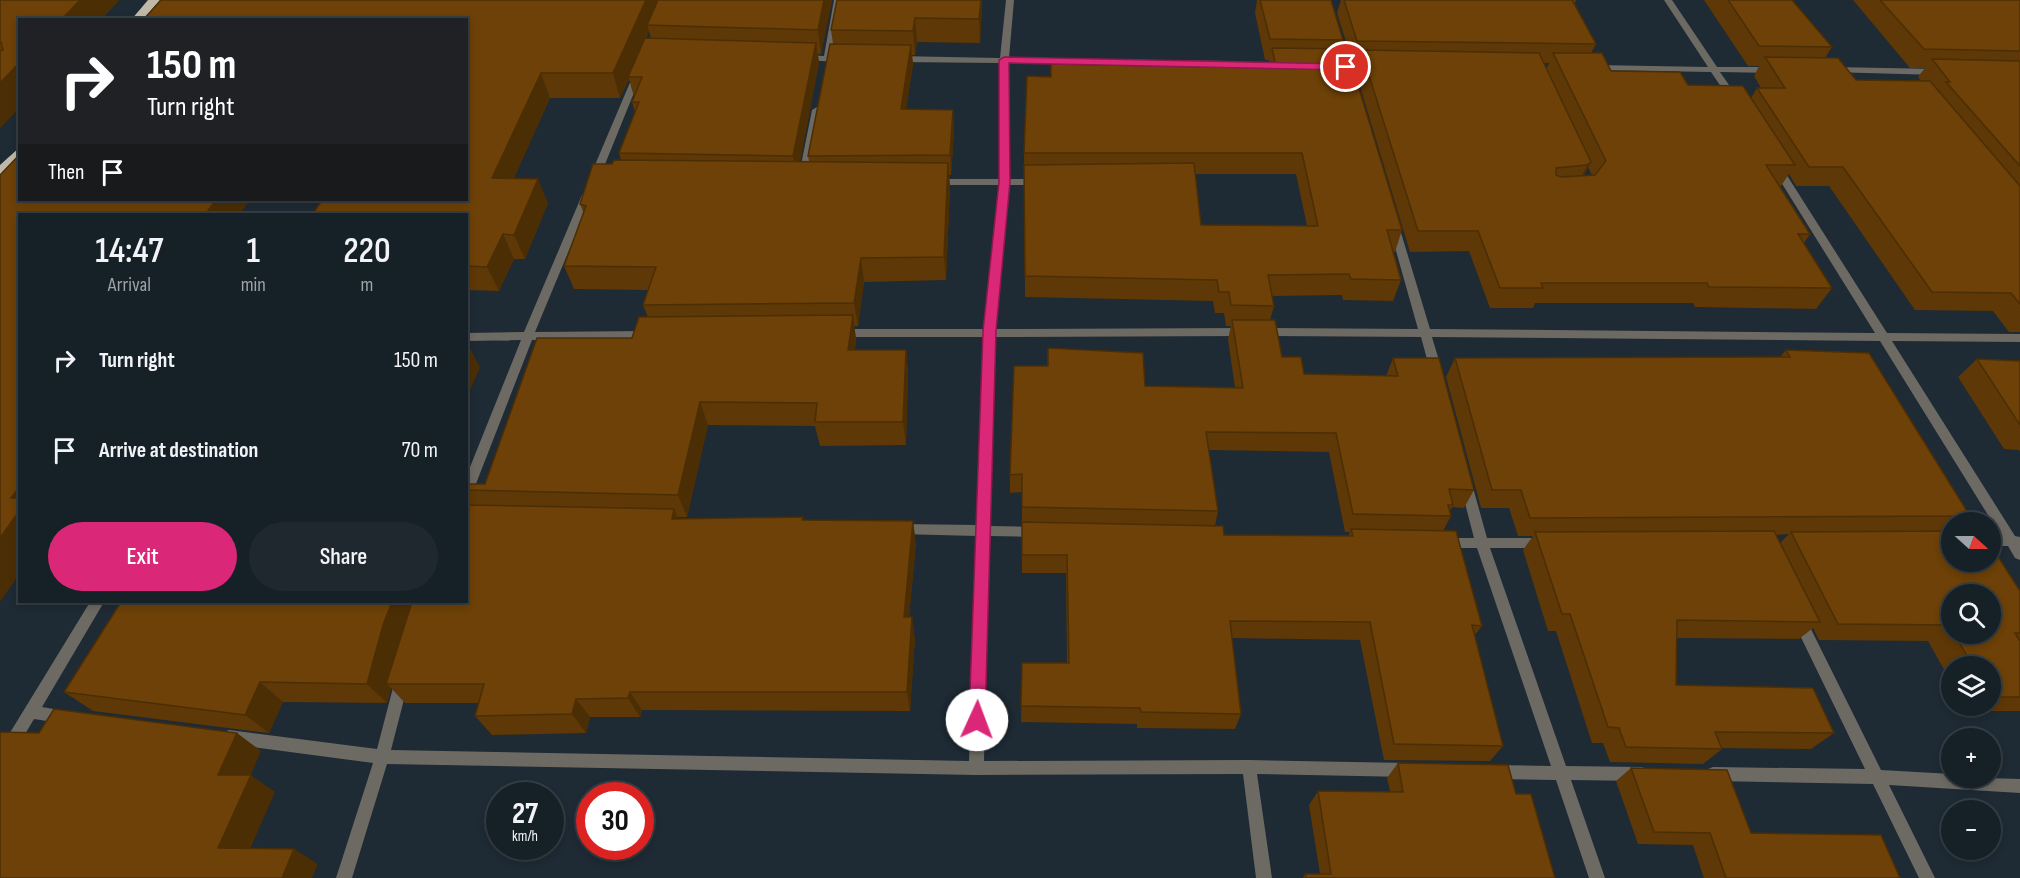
<!DOCTYPE html>
<meta charset="utf-8">
<style>
:root{--surface:#162027;--page:#1f282f;--text:#f1f3f6;--muted:#9ea3a7;--line:#353e44;--accent:#db2777}
body{margin:0;font-family:"Sofia Sans Condensed",sans-serif;background:var(--page);color:var(--text);height:100vh;display:flex;flex-direction:column;font-size:22px;white-space:nowrap}
*{box-sizing:border-box;margin:0}
p{font-size:20px;color:var(--muted)}
.icon{flex:none;width:33px;height:33px;fill:none;stroke:currentColor;stroke-width:2;stroke-linecap:round;stroke-linejoin:round}
.map{position:relative;flex:1;overflow:hidden}
.panel{position:absolute;left:18px;top:213px;width:450px;height:390px;display:flex;flex-direction:column;background:var(--surface);border-radius:0px;box-shadow:0 3px 9px #0003,0 0 0 2px var(--line)}
.panel>*{flex:none}
.guide{position:absolute;left:18px;top:18px;width:450px;height:183px;border-radius:0px;box-shadow:0 3px 9px #0003,0 0 0 2px var(--line);background:#202124;color:#fff;overflow:hidden}
.needle{width:39px;rotate:111deg}
.fabs{position:absolute;left:1941px;top:512px;display:grid;gap:12px}
.fabs a{display:grid;place-items:center;width:60px;height:60px;border-radius:50%;background:var(--surface);box-shadow:0 3px 9px #0003,0 0 0 2px var(--line);font-size:30px}
.speed{position:absolute;left:486px;top:782px;display:flex;gap:12px;font-size:30px;font-weight:700;text-align:center}
.speed>*{display:grid;place-content:center;width:78px;height:78px;border-radius:50%;background:var(--surface);box-shadow:0 3px 9px #0003,0 0 0 2px var(--line);line-height:1}
.speed small{font-size:15px;font-weight:400}
.speed .limit{border:9px solid #d22;background:#fff;color:#111}
.pin{position:absolute;display:grid;place-items:center;width:51px;height:51px;color:#fff;margin:-26px;border:3px solid #fff;border-radius:50%;box-shadow:0 2px 6px #0007}
.me{position:absolute;width:66px;margin:-33px;rotate:2deg;stroke-linejoin:round;filter:drop-shadow(0 0 4px #0008)}
.turn{display:flex;align-items:center;gap:21px;height:126px;padding:0 30px;font-size:27px}
.turn .icon{width:78px;height:78px;stroke-width:2.5}
.turn b{display:block;font-size:42px;line-height:51px}
.then{display:flex;align-items:center;height:57px;padding:0 30px;background:#0003;gap:12px;font-size:22px}
.eta{display:flex;justify-content:space-evenly;align-items:center;height:102px;text-align:center}
.eta b{font-size:36px;font-weight:600;line-height:42px}
.action{display:flex;gap:12px;margin-top:auto;padding:12px 30px}
.action a{flex:1;height:69px;border-radius:36px;background:var(--accent);color:#fff;font-size:24px;font-weight:600;line-height:69px;text-align:center}
.action a+a{background:var(--page);color:var(--text)}
ul{padding:0;list-style:none}
li{display:flex;align-items:center;gap:18px;height:90px;padding:0 30px}
li div{flex:1}
li b{display:block;font-size:22px}
li em{font-style:normal}
.map>svg:first-child{display:block}
</style>
<div class="map">
<svg width="2020" height="878" viewBox="0 0 2020 878">
<rect width="100%" height="100%" fill="#1e2a34"/>
<g fill="none" stroke-linecap="round" stroke-linejoin="round">
<path fill="#6d6a64" fill-rule="evenodd" d="M834,0h8l-9,56h10l4,3 -4,3 -43,-2 -1,-2 4,-3 21,1z
M1006,0h8l-5,58 221,3 4,3 -4,3 -222,-4 2,116h28l5,3 -5,3h-28l-15,144 250,-1 6,4 -6,4 -251,1 -4,189 48,1 5,1 1,4 -1,4 -5,1 -49,-1 -5,225 265,-1 159,3 5,2 2,5 -2,5 -5,2 -151,-3 15,104h-16l-13,-104 -267,1 -589,-11 -35,114h-16l37,-115 -144,-19 -5,-2 -2,-5 2,-5 5,-2 148,19 18,-69 2,-5 5,-1 5,1 2,5 -18,70 578,11 7,-225 -76,-2 -5,-1 -1,-4 1,-4 5,-1 77,1 6,-188h-143l-6,-4 6,-4h144l16,-144h-64l-5,-3 5,-3h64v-116l-104,-1 -4,-3 4,-3 104,2z
M1664,0h8l45,67h56l4,3 -4,3 -53,-1 18,26 -5,3 -3,-1 -19,-28 -119,-2 -1,-2 4,-3 113,2z
M1832,67l106,2 4,3 -4,3 -109,-3 -1,-2z
M638,70l4,3 -43,106 -5,3 -3,-1 -2,-2 45,-106z
M817,107l5,3 -13,65 -5,3 -5,-3 13,-65z
M1776,163l5,3 106,167 133,1v8l-128,-1 123,195 5,1v23l-5,-2 -7,-12h-18v-10h11l-121,-195 -448,-4 11,37 -6,4 -6,-4 -10,-37 -158,-1 -6,-4 6,-4 155,1 -29,-103 5,-3 5,3 31,103 445,4 -104,-167z
M587,192l5,3 -57,137 113,-1 6,4 -6,4 -116,1 -60,154 -2,4 -4,1v-22l55,-137 -55,1v-8l58,-1 58,-137z
M1466,479l4,1 2,4 15,54h55l5,1 1,4 -1,4 -5,1h-52l76,218 76,1 5,2 2,5 -2,5 -5,2 -71,-1 34,98h-16l-33,-98 -62,-1 -5,-2 -2,-5 2,-5 5,-2 57,1 -74,-218h-32l-5,-1 -1,-4 1,-4 5,-1h29l-14,-54 2,-4z
M90,602h14l-62,105 29,5 2,5 -2,5 -5,2 -32,-5 -29,49 -5,2v-21z
M1800,615l5,2 76,153 71,4v3l68,2v14l-131,-8 46,93h-16l-46,-94 -160,-3 -5,-2 -2,-5 2,-5 5,-2 152,2 -72,-148 2,-4z"/>
<path fill="#c0b9aa" fill-rule="evenodd" d="M148,0h12l-17,20h-12z
M20,147v13l-15,16 -5,1v-12z"/>
</g>
<path fill="#5e3806" fill-rule="evenodd" d="M0,0h119l-18,20h-81v87l-20,21z
M832,0l-11,54h-3l1,9 -19,98h9l-1,-5 25,-112 -2,-14 6,-30h145l-2,43 -63,-1 -2,13h-3l1,10 -7,44 47,1 1,21 -3,44h-2l1,12 -4,93 -82,2 -6,44h-4l2,13 -1,11h51l2,23 -2,72 -86,1 -5,-20 -107,-1 -21,92h-10l1,2 125,1 113,23 -7,74 6,21 -5,73 -268,-1 -2,7h-50l-4,16 -94,2 -17,-19 4,-13h-74l-14,-15 -4,15 -104,-1 -14,31 -176,-22 -29,-19 57,-90h-2h347v-118h19l147,-146 16,-21 -5,-12 5,-15 -74,-1 -10,-23 20,-52 -4,-10 32,-40 9,-4 -2,-7 16,-41 -3,-10 2,-5 -5,-18 -9,19h-70l-36,80 34,25 -23,56h-11l-15,32 -33,-1v-270zM649,31l2,7h-5z
M1257,0h74l12,40 -2,9 61,181 -7,22h-2l8,28 -8,21 -50,-1 -1,-5 -70,1 2,10 -4,14 12,37 22,17 82,2 7,-18 81,132 -10,18 -12,-1 -2,4 1,5 -8,15 39,95 -8,10 29,110 -13,15 -106,-1 -24,-120 -128,-2 9,76 -6,15 -98,-1v-4l-116,-2 1,-59h45l-1,-90h-44v-81l-12,1v-18l37,-109 1,-18 97,38 90,2 -7,-49 3,-13h-5l-2,-13h-9l-2,-12 -188,-4 -1,-144 191,-86 1,-5h53v-2h-4l-10,-47zM1195,174h101l11,52 -106,-1zM1209,450l120,2 16,80h5l-2,4 -124,-1 -9,-9 3,-15z
M1341,0h235l-1,4 21,40 -5,9 20,18 140,27 6,-10h4l-7,-12 5,-10h-11l-44,-66h88l40,47 -7,11 31,22 65,1 -3,-4 7,-9h-15l-57,-68h167v332h-11l-16,-21 -78,-1 -86,-124h-33l-7,-12 -8,12h-2l31,48 -6,9 28,45 -16,21 -121,-2 -2,-4h-158l-2,5h-43l-21,-57 -59,1 -55,-182 3,-9h-6l-15,-48zM1544,63h5l-2,5zM1588,167l4,8h-8z
M1786,350l184,166 -8,6h-10v9h-2l70,60v120h-54l-3,-6h27v-39h-38v18l-24,-43 -109,-1 -6,-12 -14,11 -122,-1 -1,47 158,48 -23,16 -90,-1 1,1 -19,15 -93,-2 -7,-19h-11l-36,-112h-8l-25,-81 10,-14h-15l-9,-28h-28l-35,-131 9,-19 325,-1zM1789,534l-9,9 -4,-8zM1952,594l38,39h-38z
M1977,359l43,2v91l-1,-2 -15,-1 -46,-72z
M1398,763l118,31 39,84h-252l2,-4h15l-11,-69 9,-14h72l-3,-13z
M1631,768l120,65 149,45h-196l-11,-33 -55,-1 -22,-63z"/>
<path fill="#4c2e05" d="M80,0h39l-18,20h-40z
M646,0h17l-16,25 2,6 -20,46h-1l1,2 -9,19 -7,-25z
M824,0h8l-11,54 -3,-24z
M981,0h1v8l-2,35 -1,-24z
M915,18l2,24 -2,13 -2,-24z
M816,43l3,20 -22,114 -4,-21z
M911,45l2,20 -10,65 -2,-21z
M20,62v45l-20,21v-45z
M541,73l9,25 -47,104 -11,-24z
M953,110l1,21 -3,44 -1,-20z
M1591,162l-11,21 -3,3 10,-21z
M948,163l2,24 -4,93 -2,-23z
M538,179l10,24 -23,56 -11,-24z
M216,200h34l-10,14h-32l-1,-2z
M503,234l11,25 -15,32 -12,-24z
M861,258l3,24 -6,44 -4,-23z
M853,315l3,24 -4,35 -4,-24z
M467,343l13,24 -14,33z
M906,350l2,23 -2,72 -3,-23z
M700,402l8,23 -21,92 -9,-22z
M20,486v18l-9,-6z
M674,509l9,22 -11,-12z
M20,510v63l-20,29v-64z
M913,521l3,22 -9,95 -3,-21z
M392,602h26l-32,82 5,4 -4,15 -20,-19 16,-59z
M912,617l3,21 -5,73 -3,-19z
M260,682l23,20 -14,31 -24,-18z
M630,692l12,18 -2,7 -12,-19z
M576,699l14,18 -4,16 -14,-19z
M237,733l24,18 -12,28 2,-4 24,17 -31,71 -26,-15v-73z
M294,849l24,15 -6,14h-30z"/>
<path fill="#6d4107" stroke="#4c2e05" stroke-width="1.5" d="M0,0h80l-19,20h-41v42l-20,21v-32l3,-1 -2,-8h-1z
M161,0h485l-33,73h-72l-49,105 46,1 -24,56 -11,-1 -16,33 -21,-1v-52h-153l9,-14h144v-180h-323z
M658,0h166l-6,30 -171,-5z
M837,0h144l-2,19 -64,-1 -2,13 -82,-1z
M1260,0h71l12,40 -73,-1z
M1344,0h228l24,44 -239,-3z
M1728,0h64l40,47 -73,-1z
M1880,0h140v51l-96,-2z
M645,38l171,5 -23,113 -174,-3 20,-51h-7l10,-25h-14z
M830,44l81,1 -10,64 52,1 -3,45 -142,1z
M1272,48l75,1 55,181h-15l14,50 -50,-1 -2,-5 -81,1 6,31 -43,-1 -2,-13h-10l-2,-12 -192,-4 -1,-111 170,-2 7,62 117,1 -16,-73h-278l3,-77 24,1v-13l166,3 -1,-5h59z
M1361,50l178,3 52,109 -4,3 -31,3v7l5,2 34,-2 11,-14 -53,-108h49l9,18 69,1 8,13 55,1 52,79h-29l44,69h-12l34,54 -123,-1 -2,-4h-166l2,5h-43l-22,-57h-60z
M1765,57l73,1 18,22 74,1 90,105v118l-9,-11 -79,-1 -89,-125h-34l-52,-79h28z
M1932,59l88,2v105l-74,-84h4z
M20,154v46h196l-9,12h19l-2,2h-204v272l-9,12h9v12l-20,28v-363z
M614,160l334,3 -4,94 -83,1 -7,45 -211,2 13,-38 -92,-1 22,-60 -6,-2 13,-40h19z
M853,315l-5,35h58l-3,72h-88l2,-19 -117,-1 -22,93 -212,-5v-6h19l52,-146h95l7,-21z
M1232,320h43l7,37h19l3,17 94,2 -5,-18h46l35,132 -25,-1 4,16h-5l3,11 -98,-2 -17,-81 -130,-1 12,79 -196,-4v-33l-12,1 4,-109h34v-18l95,5 2,33 98,2z
M1786,350l83,3 101,163 -440,2 -9,-28h-29l-37,-132 335,-1z
M1977,359l43,2v64z
M466,505l208,4 -2,10 131,-2 -1,3 111,1 -9,96h8l-5,75h-277l-2,6 -52,1 -4,15 -97,2 9,-32h-98l26,-82h54z
M1022,522l201,4 1,9 129,1 -2,-7 105,2 26,95 -10,-1 31,121 -109,-2 -24,-122 -140,-1 11,93 -100,-2 -1,-4 -119,-2 1,-43h47l-2,-108h-45z
M1774,531l46,91 -143,-2 -1,65 137,3 21,45 -119,-1 7,17 -96,-2 -7,-19 -11,-1 -38,-113h-8l-27,-82z
M1952,531v30h38v-17l30,47v42h-5l5,8v56h-30v-31h-17l-19,-33h36v-39h-38v34l-2,-3 -112,-1 -47,-92z
M121,602h271l-9,23 -16,59 -107,-2 -15,33 -181,-23z
M54,709l183,24 -19,42h33l-33,73 76,1 -12,29h-282v-146l39,1z
M1398,763l110,2 8,29h15l24,84h-249l-1,-4h26l-13,-83 85,1z
M1631,768l96,2 24,63 130,2 19,43h-174l-16,-45 -56,-1z"/>
<path fill="#db2777" stroke="#8e194d" stroke-width="1.5" d="M1004,57l342,7 5,3 -5,3 -337,-7 1,119 -14,149 -11,389 -2,6 -6,2 -6,-2 -2,-6 14,-389 16,-149v-122z"/>
</svg>
<div class="fabs">
<a><svg class="needle" viewBox="-14 -14 28 28"><path d="M0-13l5 13h-10z" fill="#e53935"/><path d="M0 13l5-13h-10z" fill="#9ea3a7"/></svg></a>
<a><svg class="icon" aria-label="search" viewBox="0 0 24 24"><circle cx="10" cy="10" r="6"/><path d="M15 15l6 6"/></svg></a>
<a><svg class="icon" aria-label="layers" viewBox="0 0 24 24"><path d="M12 4l9 5-9 5-9-5zM3 14l9 5 9-5"/></svg></a>
<a>+</a>
<a>−</a>
</div>
<div class="speed"><div>27<small>km/h</small></div><div class="limit">30</div></div>
<div class="pin" style="left:1346px;top:67px;background:#d93025"><svg class="icon" aria-label="arrive" viewBox="0 0 24 24"><path d="M6 21V4h12l-3 4 3 4H6"/></svg></div>
<svg class="me" style="left:977px;top:720px" viewBox="-20 -20 40 40"><circle r="19" fill="#fff"/><path d="M0-13L10 11 0 6-10 11z" fill="#db2777"/></svg>
<div class="guide">
<div class="turn"><svg class="icon" aria-label="right" viewBox="0 0 24 24"><path d="M7 20v-9h11M14 6l5 5-5 5"/></svg><div><b>150 m</b>Turn right</div></div>
<div class="then">Then<svg class="icon" aria-label="arrive" viewBox="0 0 24 24"><path d="M6 21V4h12l-3 4 3 4H6"/></svg></div>
</div>
<section class="panel">
<div class="eta">
<div><b>14:47</b><p>Arrival</p></div>
<div><b>1</b><p>min</p></div>
<div><b>220</b><p>m</p></div>
</div>
<ul>
<li><svg class="icon" aria-label="right" viewBox="0 0 24 24"><path d="M7 20v-9h11M14 6l5 5-5 5"/></svg><div><b>Turn right</b></div><em>150 m</em></li>
<li><svg class="icon" aria-label="arrive" viewBox="0 0 24 24"><path d="M6 21V4h12l-3 4 3 4H6"/></svg><div><b>Arrive at destination</b></div><em>70 m</em></li>
</ul>
<div class="action"><a>Exit</a><a>Share</a></div>
</section>
</div>
